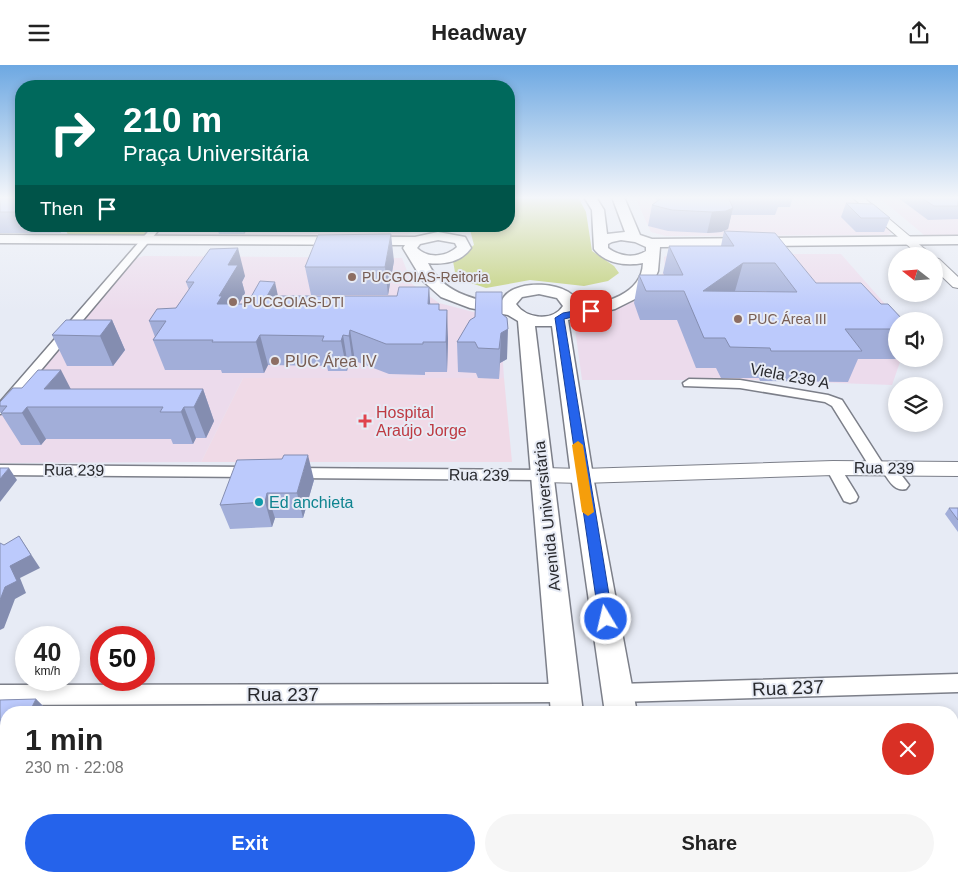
<!DOCTYPE html>
<meta charset="utf-8">
<style>
:root{--surface:#fff;--page:#f6f6f6;--text:#222;--muted:#767676;--accent:#2563eb}
body{margin:0;font-family:Helvetica,sans-serif;background:var(--page);color:var(--text);height:100vh;display:flex;flex-direction:column;font-size:19px;white-space:nowrap}
*{box-sizing:border-box;margin:0}
p{font-size:16px;color:var(--muted)}
.icon{flex:none;width:28px;height:28px;fill:none;stroke:currentColor;stroke-width:2;stroke-linecap:round;stroke-linejoin:round}
.map{position:relative;flex:1;overflow:hidden}
.panel{position:absolute;left:0px;top:641px;width:959px;height:176px;display:flex;flex-direction:column;background:var(--surface);border-radius:20px 20px 0 0;box-shadow:0 2px 8px #0003}
.panel>*{flex:none}
.top-card{position:absolute;left:15px;top:15px;width:500px;height:152px;border-radius:20px;box-shadow:0 2px 8px #0003;background:#00695c;color:#fff;overflow:hidden}
.needle{width:32px;rotate:287deg}
.controls{position:absolute;left:888px;top:182px;display:grid;gap:10px}
.controls a{display:grid;place-items:center;width:55px;height:55px;border-radius:50%;background:var(--surface);box-shadow:0 2px 8px #0003;font-size:25px}
.speed{position:absolute;left:15px;top:561px;display:flex;gap:10px;font-size:25px;font-weight:700;text-align:center}
.speed>*{display:grid;place-content:center;width:65px;height:65px;border-radius:50%;background:var(--surface);box-shadow:0 2px 8px #0003;line-height:1}
.speed small{font-size:12px;font-weight:400}
.speed .limit{border:8px solid #d22;background:#fff;color:#111}
.pin{position:absolute;display:grid;place-items:center;width:42px;height:42px;color:#fff;margin:-21px;border-radius:10px;box-shadow:0 2px 8px #0006}
.me{position:absolute;width:55px;margin:-28px;rotate:351deg;stroke-linejoin:round;filter:drop-shadow(0 0 4px #0008)}
.turn{display:flex;align-items:center;gap:18px;height:105px;padding:0 25px;font-size:22px}
.turn .icon{width:65px;height:65px;stroke-width:2.5}
.turn b{display:block;font-size:35px;line-height:42px}
.then{display:flex;align-items:center;height:48px;padding:0 25px;background:#0003;gap:10px;font-size:19px}
.round{display:grid;place-items:center;flex:none;width:52px;height:52px;border-radius:26px;background:var(--page)}
.overview{display:flex;align-items:center;justify-content:space-between;height:85px;padding:0 25px}
h1{font-size:30px;font-weight:700;line-height:38px}
.cta{display:flex;gap:10px;margin-top:auto;padding:10px 25px}
.cta a{flex:1;height:58px;border-radius:30px;background:var(--accent);color:#fff;font-size:20px;font-weight:700;line-height:58px;text-align:center}
.cta a+a{background:var(--page);color:var(--text)}
header{display:flex;justify-content:space-between;align-items:center;height:65px;padding:0 25px;background:var(--surface);font-size:22px;font-weight:700}
.map>svg:first-child{display:block}
</style>
<header><svg class="icon" aria-label="menu" viewBox="0 0 24 24"><path d="M4 6h16M4 12h16M4 18h16"/></svg>Headway<svg class="icon" aria-label="share" viewBox="0 0 24 24"><path d="M12 15V3M7 8l5-5 5 5M5 13v7h14v-7"/></svg></header>
<div class="map">
<svg width="958" height="817" viewBox="0 0 958 817">
<rect width="100%" height="100%" fill="#e7ebf5"/>
<path fill="#ecdbec" d="M635,132h217l42,35 -7,3 -221,1 -15,-4z
M879,132h79v38h-34z
M162,161h254l-7,8 -10,5 -247,-2z
M671,189h170l59,67h-4v38l4,3 -8,23 -139,-5h-171l-8,-59 8,-5 33,-6 21,-10 25,-24 4,-7 -1,-12z
M144,191l258,2 10,26 27,19 61,16 4,59h-261l-42,84 -201,1v-48l134,-156z"/>
<path fill="#f0dae7" d="M243,313h261l8,84h-311z"/>
<path fill="#c1d079" d="M509,132h69l8,15 6,39 22,15 5,7 -11,8 -24,5 -54,-6 -44,8 -30,-10 -3,-17 21,-16 -5,-19h40z
M64,161h90l-9,10 -77,-1z"/>
<g fill="none" stroke-linecap="round" stroke-linejoin="round">
<defs>
<path id="minor" d="M153,161h9l-157,187 -5,1v-12z
M689,314l51,1 88,15 14,5 41,64h10l16,21 -3,4c-12,3 -17,-9 -23,-17h-10l-41,-66 -7,-4 -85,-14 -56,-2 -1,-3z
M833,398l5,1 18,29 2,4 -2,4 -6,2 -6,-2 -18,-33 2,-4z
M0,400l251,2 5,1 2,4 -2,4 -5,1 -251,-2z
M292,403l251,2 5,1 3,4 -3,4 -5,1 -251,-2 -5,-1 -2,-4 2,-4z
M958,609v18l-340,10 -7,-2 -3,-7 3,-7 7,-2z
M565,619l7,2 3,7 -3,7 -7,2 -565,3v-20z"/>
<path id="tertiary" d="M852,132h11l70,59h-13z
M934,193l5,1 19,18v11l-5,-1 -19,-18z
M833,396l125,1v14l-125,-1 -251,8 -39,-1 -7,-2 -3,-5 3,-5 7,-2 39,1z"/>
<path id="secondary" d="M584,132h12l8,13 3,24 18,-2 -13,-35h12l16,38 12,4 306,-3v8l-298,3 -2,24 -5,12 -12,13 -26,13 -47,11 25,156 44,237h-32l-34,-237 -19,-150h-17l48,387h-32l-33,-392 -10,-6 -38,-7 -29,-11 -18,-16 -20,-33 2,-3 -405,-2v-8l415,2 23,-5 27,5 6,11c-10,14 -27,17 -43,15 14,29 44,36 73,42 3,-30 80,-25 77,3 26,-5 64,-13 65,-45 -16,3 -38,1 -49,-14l-2,-39zM438,175l17,3 2,4c-11,10 -29,12 -40,1l3,-4zM621,175l14,2 11,5v4c-12,8 -27,5 -38,-3v-4l4,-2zM539,229l18,4 6,8c-10,16 -37,13 -47,-2l6,-7z
M566,811h38v6h-38z
M629,811h38l1,6h-38z"/>
</defs>
<use href="#minor" stroke="#7c7f89" stroke-width="3"/>
<use href="#tertiary" stroke="#7c7f89" stroke-width="2"/>
<use href="#secondary" stroke="#7c7f89" stroke-width="3"/>
<use href="#minor" fill="#fff" fill-rule="evenodd"/>
<use href="#tertiary" fill="#fff" fill-rule="evenodd"/>
<use href="#secondary" fill="#fff" fill-rule="evenodd"/>
</g>
<path fill="#a2aed9" fill-rule="evenodd" d="M0,132h21v29h37l3,7h-61z
M655,132h138l-3,10h-12l-3,8h-44l-3,14 -7,3 -14,1 -39,-2 -20,-5 4,-21 5,-4z
M897,132h61v22l-30,1z
M846,138l44,15 -6,14h-28l-15,-15z
M183,161h104l-1,4h-39l-3,4h-25l-1,-3h-34z
M724,166l92,52 80,38v38h-38l-10,23 -88,-1 -1,-3h-38l-5,-10h-20l-19,-48h-37l-6,-17 5,-28h25l-1,-2 6,-27h52zM735,226h31l1,1z
M394,196l-6,34h-77l-6,-28z
M245,211l-3,6 3,11 -6,11h8l31,-8h119l32,-9 1,17 9,6 9,29 -1,33h-22v3l-36,-1 -34,-13 -2,5h-5l-1,5h-19l-1,-5 -59,-1 -4,8h-42l-1,-3h-56l-12,-30 2,-3 -6,-16 27,-13 13,-18 -3,-8z
M502,249l5,45 -7,4 -1,16 -21,-1 -2,-5 -18,-1 -1,-30z
M112,255l13,30 -12,16h-46l-15,-31z
M71,324h132l11,32 -8,17h-10l-3,6h-20l-2,-5h-125l-5,6h-20l-21,-33v-10z
M314,415l-11,38h-28l-3,9 -42,2 -10,-24z
M949,443h9v24l-13,-18z
M36,634l10,10 -40,4v69l-6,1v-83z"/>
<path fill="#848db0" d="M733,143l-5,21 -7,3 -14,1 5,-21z
M243,161h3l1,4 -3,4z
M391,169l3,27 -6,34 -3,-28z
M238,183l7,28 -3,6 3,11 -16,28 -12,-17 2,-8 9,-31z
M743,198l-8,28 -39,29 7,-29z
M275,217l6,28 -14,-14z
M429,222l2,29 -3,-12z
M447,245l1,29 -1,33 -1,-30z
M112,255l13,30 -12,16 -13,-30z
M508,264l-1,30 -7,4 -1,16 2,-46z
M350,265l5,31 -2,5 -4,-30z
M260,270l8,30 -4,8 -8,-31z
M343,270l5,31 -1,5 -6,-30z
M61,305l16,31 -33,-12z
M203,324l11,32 -8,17 -12,-31z
M27,342l19,32 -5,6 -19,-32z
M184,342l12,31 -3,6 -12,-32z
M308,390l6,25 -11,38 -6,-25z
M9,403l8,12 -17,22v-23z
M267,428l8,25 -3,9 -7,-25z
M19,471l21,32 -20,10 6,15 -11,6 -11,29 -4,2v-30z
M36,634l10,10 -2,4h-15z
M6,691v24l-6,-6v-6z"/>
<path fill="#bccafc" stroke="#848db0" fill-rule="evenodd" d="M0,132h21v15h-21z
M663,132h65l5,11 -7,3 -14,1 -40,-2 -20,-5z
M920,132h38v9h-24z
M846,138l27,1 17,14h-29z
M724,166l51,2 41,50h45l20,21h7l16,17h-8v8h-51l17,22h-91l-1,-3 -40,-1 -5,-9h-21l-20,-47h-38l-7,-16h44l-14,-29h65zM743,198h32l22,29 -94,-1z
M391,169l-6,33h-80l13,-32z
M238,183l-10,17h10l-19,31h3l-5,8h30l13,-23 15,1 -8,14h130l2,-9h30l-1,17h11v6h8l-1,32h-23v2h-37l-36,-14 -1,6 -6,-1 -2,6h-19l2,-5 -64,-1 -4,7h-44l1,-2h-60l13,-19h-17l8,-12 19,-1 18,-26h-8l24,-33z
M476,227h26v22l5,4 1,11 -7,4 -2,16 -21,-1 -3,-6h-18l13,-22 5,-3z
M66,255h46l-12,16 -48,-1z
M38,305h23l-17,19h159l-9,18h-10l-3,5h-21l3,-5h-136l-5,6h-21l6,-7h-7v-4l13,-14h9z
M284,390h24l-11,38h-30l-2,9 -45,3 17,-45 45,-1z
M0,403h9l-9,11z
M949,443h9v12z
M19,471l12,19 -21,11 7,15 -12,6 -5,13v-57l4,2z
M36,634l-7,14h-23v43l-6,12v-68z"/>
<linearGradient id="sky" x2="0" y2="1"><stop stop-color="#6da8e2"/><stop offset="0.54" stop-color="#f4f6fa"/><stop offset="1" stop-color="#f4f6fa" stop-opacity="0"/></linearGradient>
<rect width="958" height="246" fill="url(#sky)"/>
<path fill="#2563eb" stroke="#184099" d="M591,243l3,1v3l-30,7 49,300 -2,4 -5,2 -5,-2 -2,-4 -44,-301 8,-5z"/>
<path fill="#f59e0b" d="M578,376l5,4 11,67 -6,4 -6,-4 -10,-67z"/>
<g fill="#8d6e63" stroke="#e7ebf5" stroke-width="2">
<circle cx="352" cy="212" r="5"/>
<circle cx="233" cy="237" r="5"/>
<circle cx="738" cy="254" r="5"/>
<circle cx="275" cy="296" r="5"/>
</g>
<path fill="#e0444e" stroke="#e7ebf5" stroke-width="2" d="M362.5 348.5h5v5h5v5h-5v5h-5v-5h-5v-5h5z"/>
<circle fill="#0f9aa8" stroke="#e7ebf5" stroke-width="2" cx="259" cy="437" r="5"/>
<g text-anchor="middle" dominant-baseline="central" stroke-width="4" stroke-linejoin="round" paint-order="stroke">
<g font-size="14" fill="#785e54" stroke="#e7ebf5" text-anchor="start">
<text x="362" y="212">PUCGOIAS-Reitoria</text>
<text x="243" y="237">PUCGOIAS-DTI</text>
<text x="748" y="254">PUC Área III</text>
</g>
<g font-size="16" fill="#785e54" stroke="#e7ebf5" text-anchor="start">
<text x="285" y="296">PUC Área IV</text>
</g>
<g font-size="16" fill="#28292d" stroke="#e7ebf5">
<text transform="translate(790 311) rotate(11)">Viela 239 A</text>
<text transform="translate(884 403) rotate(1)">Rua 239</text>
<text transform="translate(74 405) rotate(1)">Rua 239</text>
<text transform="translate(479 410) rotate(1)">Rua 239</text>
<text transform="translate(547 451) rotate(-96)">Avenida Universitária</text>
</g>
<g font-size="16" fill="#be3a42" stroke="#e7ebf5" text-anchor="start">
<text x="376" y="347">Hospital<tspan x="376" dy="18">Araújo Jorge</tspan></text>
</g>
<g font-size="16" fill="#0d838f" stroke="#e7ebf5" text-anchor="start">
<text x="269" y="437">Ed anchieta</text>
</g>
<g font-size="19" fill="#28292d" stroke="#e7ebf5">
<text transform="translate(788 623) rotate(-2)">Rua 237</text>
<text x="283" y="629">Rua 237</text>
</g>
</g>
</svg>
<div class="controls">
<a><svg class="needle" viewBox="-14 -14 28 28"><path d="M0-13l5 13h-10z" fill="#e53935"/><path d="M0 13l5-13h-10z" fill="#767676"/></svg></a>
<a><svg class="icon" aria-label="sound" viewBox="0 0 24 24"><path d="M4 9h4l5-4v14l-5-4H4zM17 9q2 3 0 6"/></svg></a>
<a><svg class="icon" aria-label="layers" viewBox="0 0 24 24"><path d="M12 4l9 5-9 5-9-5zM3 14l9 5 9-5"/></svg></a>
</div>
<div class="speed"><div>40<small>km/h</small></div><div class="limit">50</div></div>
<div class="pin" style="left:591px;top:246px;background:#d93025"><svg class="icon" aria-label="arrive" viewBox="0 0 24 24"><path d="M6 21V4h12l-3 4 3 4H6"/></svg></div>
<svg class="me" style="left:606px;top:554px" viewBox="-20 -20 40 40"><circle r="17" fill="#2563eb" stroke="#fff" stroke-width="3"/><path d="M0-11L8 9 0 5-8 9z" fill="#fff"/></svg>
<div class="top-card">
<div class="turn"><svg class="icon" aria-label="right" viewBox="0 0 24 24"><path d="M7 20v-9h11M14 6l5 5-5 5"/></svg><div><b>210 m</b>Praça Universitária</div></div>
<div class="then">Then<svg class="icon" aria-label="arrive" viewBox="0 0 24 24"><path d="M6 21V4h12l-3 4 3 4H6"/></svg></div>
</div>
<section class="panel">
<div class="overview"><div><h1>1 min</h1><p>230 m · 22:08</p></div><a class="round" style="background:#d93025;color:#fff"><svg class="icon" aria-label="close" viewBox="0 0 24 24"><path d="M6 6l12 12M18 6L6 18"/></svg></a></div>
<div class="cta"><a>Exit</a><a>Share</a></div>
</section>
</div>
